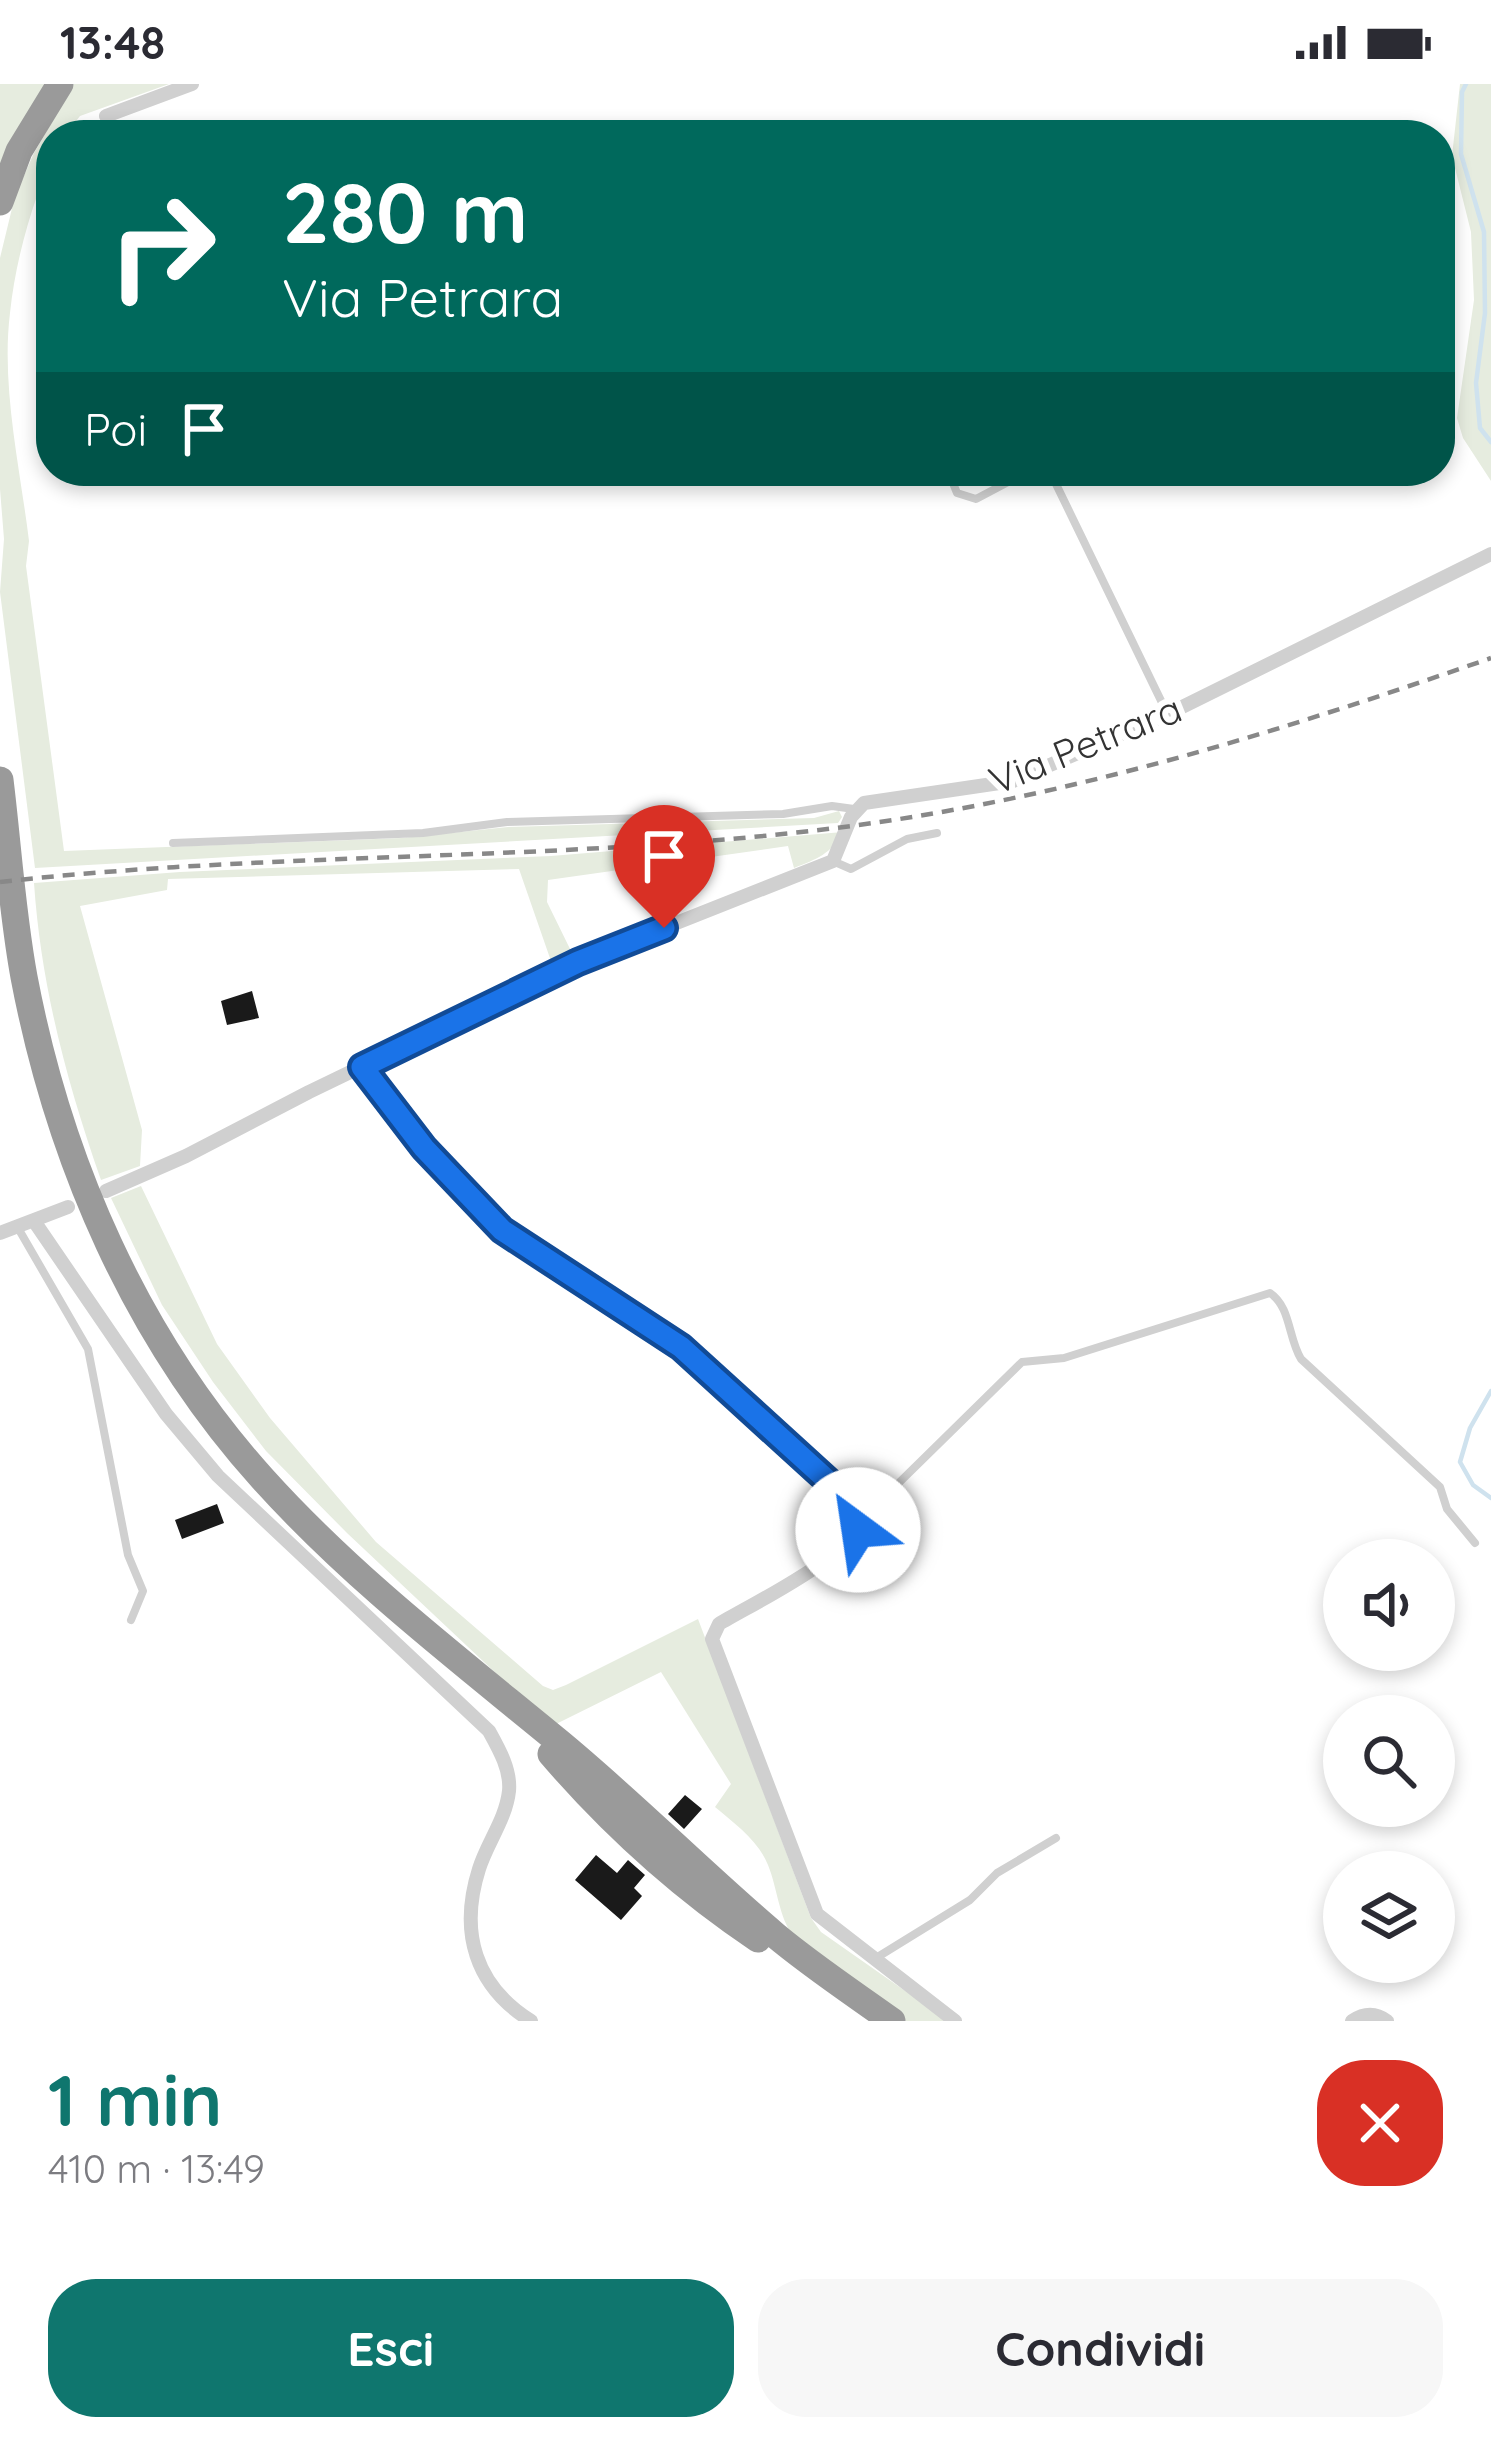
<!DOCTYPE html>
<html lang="it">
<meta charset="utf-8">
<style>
:root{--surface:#fff;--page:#f7f7f7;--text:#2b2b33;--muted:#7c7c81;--accent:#0f766e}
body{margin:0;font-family:Quicksand,sans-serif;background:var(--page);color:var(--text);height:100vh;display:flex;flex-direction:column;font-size:45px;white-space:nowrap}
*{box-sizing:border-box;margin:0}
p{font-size:39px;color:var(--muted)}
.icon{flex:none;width:66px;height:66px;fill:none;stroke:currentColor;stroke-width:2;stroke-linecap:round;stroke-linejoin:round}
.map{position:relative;height:1937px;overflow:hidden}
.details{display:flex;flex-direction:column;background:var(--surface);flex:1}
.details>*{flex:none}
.banner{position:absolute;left:36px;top:36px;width:1419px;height:366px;border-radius:48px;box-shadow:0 6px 18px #0003;background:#00695c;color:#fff;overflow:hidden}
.buttons{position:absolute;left:1323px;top:1455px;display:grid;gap:24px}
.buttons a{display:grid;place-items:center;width:132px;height:132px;border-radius:50%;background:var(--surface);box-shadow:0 6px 18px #0003;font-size:60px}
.pin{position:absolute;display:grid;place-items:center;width:102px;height:102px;color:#fff;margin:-123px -51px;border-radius:50% 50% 50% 0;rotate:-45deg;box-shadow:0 0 12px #0007}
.pin .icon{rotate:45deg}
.me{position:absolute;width:132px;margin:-66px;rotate:329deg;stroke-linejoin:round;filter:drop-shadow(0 0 9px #0008)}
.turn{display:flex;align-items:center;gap:42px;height:252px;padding:0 48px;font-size:54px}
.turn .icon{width:156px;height:156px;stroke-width:2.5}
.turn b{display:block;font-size:84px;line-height:102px}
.then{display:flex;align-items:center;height:114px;padding:0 48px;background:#0003;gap:24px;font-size:45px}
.round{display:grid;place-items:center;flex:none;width:126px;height:126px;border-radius:48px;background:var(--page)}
.summary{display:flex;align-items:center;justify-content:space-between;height:204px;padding:0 48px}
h1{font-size:72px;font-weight:700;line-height:90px;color:var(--accent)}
.cta{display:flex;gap:24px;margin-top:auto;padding:24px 48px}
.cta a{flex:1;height:138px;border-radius:48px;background:var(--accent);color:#fff;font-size:48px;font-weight:700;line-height:138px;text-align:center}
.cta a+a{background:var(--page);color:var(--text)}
.status{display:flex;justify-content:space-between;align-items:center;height:84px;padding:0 60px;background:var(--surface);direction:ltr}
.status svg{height:33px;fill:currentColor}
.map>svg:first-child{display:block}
</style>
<div class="status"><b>13:48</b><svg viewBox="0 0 49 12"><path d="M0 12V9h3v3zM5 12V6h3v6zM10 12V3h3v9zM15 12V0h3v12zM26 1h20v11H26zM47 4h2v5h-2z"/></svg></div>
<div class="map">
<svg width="1491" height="1937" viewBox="0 0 1491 1937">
<rect width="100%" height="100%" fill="#fff"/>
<path fill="#e6ecdf" d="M0,0h53l-53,101z
M74,0h95l-89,32 -15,19h-14c0,28 -5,36 -14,61 -13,37 -23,78 -27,117 -9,74 10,154 19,228l-3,25 38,285 338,-13 106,-11 306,-9 25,-7 3,6 -4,6 -803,45 -35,-276 4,-53 -4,-50v-231l15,-62 19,-43z
M1460,0h31v397l-28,-43 -6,-20 17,-118 -3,-68 -19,-76z
M843,748c-12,22 -26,27 -49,36l-6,-22 -240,34 -1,22 25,51 -20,11 -33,-95 -351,10 -1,11 -87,16 62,224 -2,36 -39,14c-34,-97 -60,-194 -67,-297l146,-11 371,-16z
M141,1102l76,158 53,74 106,124 167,144 10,4 13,-5 132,-66 113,299 10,14 127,89h-42l-112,-83c-16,-23 -16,-48 -26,-73 -10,-25 -33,-41 -53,-58l16,-23 -70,-112 -109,54 -205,-193 -81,-82 -53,-69 -51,-77 -51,-107z"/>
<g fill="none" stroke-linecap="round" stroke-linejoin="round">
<path stroke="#cfe2ee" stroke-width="4.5" d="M1466,0l-4,8 -1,62 23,78 1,81 -9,70 4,45 11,14
M1491,1307l-21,37 -10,34 13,23 18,13"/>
</g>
<path fill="#1a1a1a" d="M252,907l7,27 -32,7 -6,-24z
M217,1420l7,19 -42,16 -7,-19z
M685,1711l17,14 -18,20 -16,-15z
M596,1771l21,18 11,-13 17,15 -11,13 8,8 -21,24 -46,-40z"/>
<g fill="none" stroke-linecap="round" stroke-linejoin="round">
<path stroke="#d0d0d0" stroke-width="8" d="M948,387l9,22 19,6 53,-28
M1044,387l11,11 112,231
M173,759l250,-10 84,-11 276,-8 49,-8 22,3
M835,778l16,7 56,-30 30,-6
M18,1144l70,121 40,206 15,36 -12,29
M861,1436l161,-158 42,-4 206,-65c21,14 18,45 31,66l139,128 7,22 28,34
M876,1874l94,-58 27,-27 59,-35"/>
<path stroke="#d0d0d0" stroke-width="14" d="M106,32l86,-32
M362,983l62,81 78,82 179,117 175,163 5,10c-9,36 -109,84 -142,104l-7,15 105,275 138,107
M106,1107l80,-35 123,-64 269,-130 255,-101 18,-44 13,-14 149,-22 155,-67 323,-160
M34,1137l132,193 52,62 271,255c10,18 22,39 20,60 -3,28 -22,52 -30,78 -20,63 -4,117 52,152
M0,1149l68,-26
M1352,1937c12,-8 23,-9 35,0"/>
<path stroke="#9a9a9a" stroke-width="27" d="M0,118l19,-51 41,-67
M0,696c8,65 12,132 24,197 35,184 112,361 238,501 89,99 195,180 297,264 75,62 143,131 216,193 37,31 78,58 117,86
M551,1670c62,72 128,132 207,185"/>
<path stroke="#888" stroke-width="4.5" stroke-dasharray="12 9" stroke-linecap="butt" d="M0,798c283,-32 569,-19 851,-56 221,-29 430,-95 640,-168"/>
</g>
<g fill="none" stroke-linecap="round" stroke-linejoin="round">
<defs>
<path id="route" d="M664,844l-86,34 -216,105 62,81 78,82 179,117 168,153 12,20 -3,10"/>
</defs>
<use href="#route" stroke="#114b97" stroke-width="30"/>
<use href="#route" stroke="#1a73e8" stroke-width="21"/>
</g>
<g text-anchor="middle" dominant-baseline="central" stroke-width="12" stroke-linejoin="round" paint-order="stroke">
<g font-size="39" fill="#333" stroke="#fff">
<text transform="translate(1085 660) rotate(-22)">Via Petrara</text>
</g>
</g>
</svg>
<div class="buttons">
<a><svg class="icon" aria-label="sound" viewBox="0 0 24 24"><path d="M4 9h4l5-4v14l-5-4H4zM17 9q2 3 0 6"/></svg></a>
<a><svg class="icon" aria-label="search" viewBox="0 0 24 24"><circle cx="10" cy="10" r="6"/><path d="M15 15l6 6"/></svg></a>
<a><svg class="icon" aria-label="layers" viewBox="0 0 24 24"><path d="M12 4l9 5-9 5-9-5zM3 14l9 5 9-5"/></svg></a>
</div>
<div class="pin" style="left:664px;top:844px;background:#d93025"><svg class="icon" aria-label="arrive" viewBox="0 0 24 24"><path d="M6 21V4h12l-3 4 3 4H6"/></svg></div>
<svg class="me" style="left:858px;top:1446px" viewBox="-20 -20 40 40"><circle r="19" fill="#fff"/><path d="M0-13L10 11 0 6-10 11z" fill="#1a73e8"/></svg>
<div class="banner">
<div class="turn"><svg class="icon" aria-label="right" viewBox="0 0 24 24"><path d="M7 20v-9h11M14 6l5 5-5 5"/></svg><div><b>280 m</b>Via Petrara</div></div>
<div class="then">Poi<svg class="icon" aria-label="arrive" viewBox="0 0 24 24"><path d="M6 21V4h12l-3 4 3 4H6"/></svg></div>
</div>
</div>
<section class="details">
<div class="summary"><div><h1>1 min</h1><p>410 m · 13:49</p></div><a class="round" style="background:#d93025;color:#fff"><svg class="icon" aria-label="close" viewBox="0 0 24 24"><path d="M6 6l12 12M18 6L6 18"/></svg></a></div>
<div class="cta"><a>Esci</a><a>Condividi</a></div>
</section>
